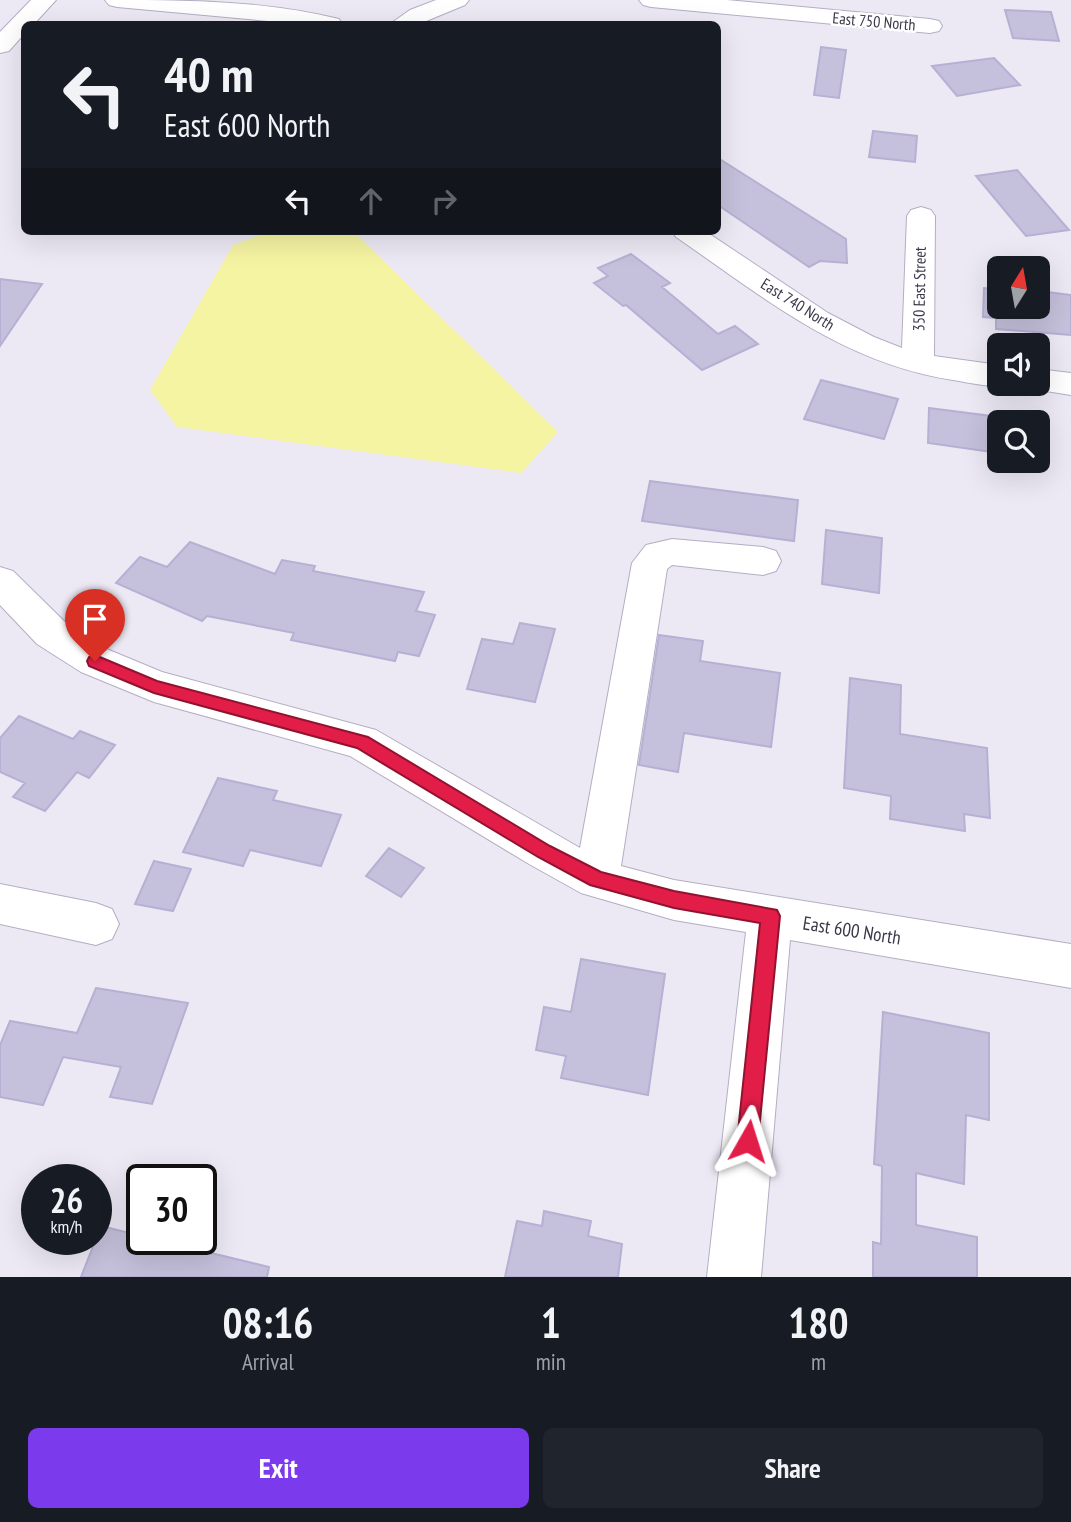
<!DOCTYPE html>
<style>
:root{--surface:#171b24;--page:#20242c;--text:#f1f3f6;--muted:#9ea1a6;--accent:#7c3aed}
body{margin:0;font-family:"PT Sans Narrow",sans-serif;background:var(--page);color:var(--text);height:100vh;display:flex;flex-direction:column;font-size:26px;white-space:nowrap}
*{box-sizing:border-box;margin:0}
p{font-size:23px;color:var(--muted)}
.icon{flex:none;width:38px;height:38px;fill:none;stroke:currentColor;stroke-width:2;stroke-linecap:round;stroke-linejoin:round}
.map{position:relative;height:1277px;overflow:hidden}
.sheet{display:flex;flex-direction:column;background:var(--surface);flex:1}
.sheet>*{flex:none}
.guide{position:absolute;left:21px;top:21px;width:700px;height:214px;border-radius:10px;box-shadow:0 7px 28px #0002;background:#171b24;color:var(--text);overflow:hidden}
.needle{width:46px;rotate:11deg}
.tools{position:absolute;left:987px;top:256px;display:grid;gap:14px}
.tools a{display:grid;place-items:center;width:63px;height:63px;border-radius:10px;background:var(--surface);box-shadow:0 7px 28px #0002;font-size:35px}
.speed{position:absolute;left:21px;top:1164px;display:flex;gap:14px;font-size:35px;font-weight:700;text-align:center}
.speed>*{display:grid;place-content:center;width:91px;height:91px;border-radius:50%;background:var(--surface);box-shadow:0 7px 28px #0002;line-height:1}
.speed small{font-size:18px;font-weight:400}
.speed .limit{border:4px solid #111;border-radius:10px;background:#fff;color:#111}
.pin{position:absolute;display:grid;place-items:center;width:60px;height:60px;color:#fff;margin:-72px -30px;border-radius:50% 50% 50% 0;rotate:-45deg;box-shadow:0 0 7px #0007}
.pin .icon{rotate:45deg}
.me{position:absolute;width:77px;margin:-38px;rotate:6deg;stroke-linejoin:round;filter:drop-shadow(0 0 5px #0008)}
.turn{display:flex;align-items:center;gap:24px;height:147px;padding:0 28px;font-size:32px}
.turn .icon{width:91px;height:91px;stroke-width:2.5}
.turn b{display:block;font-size:49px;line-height:60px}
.lanes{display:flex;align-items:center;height:66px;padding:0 28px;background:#0003;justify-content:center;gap:35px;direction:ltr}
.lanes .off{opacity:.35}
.eta{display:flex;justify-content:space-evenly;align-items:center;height:119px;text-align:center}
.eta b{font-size:42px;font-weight:800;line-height:49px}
.action{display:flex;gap:14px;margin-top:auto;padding:14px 28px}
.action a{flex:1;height:80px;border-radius:10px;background:var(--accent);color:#fff;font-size:28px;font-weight:800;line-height:80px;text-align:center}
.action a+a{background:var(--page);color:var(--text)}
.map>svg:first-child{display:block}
</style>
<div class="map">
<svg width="1071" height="1277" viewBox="0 0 1071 1277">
<rect width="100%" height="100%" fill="#ece9f5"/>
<path fill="#f5f4a2" d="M272,231h50l35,4 201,197 -37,41 -344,-46 -27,-37 83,-145z"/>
<path fill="#c5c0db" stroke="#b7b0d3" stroke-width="2" d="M1005,10l46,2 8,29 -46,-3z
M821,47l25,3 -7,48 -25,-3z
M994,58l26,27 -63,11 -25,-30z
M873,131l44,5 -2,26 -46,-5z
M718,158l128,81 1,24 -27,-2 -11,6 -91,-62z
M1017,170l52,60 -43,6 -50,-60z
M631,254l39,29 -8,4 56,47 17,-8 23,18 -56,26 -76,-65 -3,1 -29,-23 14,-7 -10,-8z
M0,279l42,5 -42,62z
M995,286l4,1v19h39v-15l33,4v40l-75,-6v-11l-13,-1 1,-29 11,1z
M821,380l77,19 -14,40 -80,-20z
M929,408l70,9v36l-71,-10z
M650,481l148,19 -4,41 -152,-20z
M826,530l56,8 -3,55 -57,-9z
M190,542l85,32 7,-14 33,6 -2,5 111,21 -8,19 19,4 -16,41 -21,-4 -3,9 -104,-21 3,-7 -87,-17 -5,5 -86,-38 24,-26 27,10z
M520,623l35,6 -20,73 -68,-13 15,-50 31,5z
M659,635l44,6 -3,20 80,12 -9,74 -87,-14 -6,39 -39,-7z
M850,678l51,7 -1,49 87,14 3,70 -26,-4 1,17 -75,-12 1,-23 -47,-8z
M19,716l54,23 7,-8 35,14 -26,33 -12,-6 -32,39 -32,-14 12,-14 -25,-11v-34z
M218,778l59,13 -4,9 68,15 -20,51 -71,-16 -7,16 -60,-14z
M389,848l35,20 -23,29 -35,-21z
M154,861l37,8 -18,42 -38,-7z
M581,959l84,15 -17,121 -87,-17 5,-22 -30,-6 8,-43 27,5z
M96,988l92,15 -36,101 -42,-7 11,-30 -58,-10 -20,48 -43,-8v-52l10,-24 67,12z
M883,1012l106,21v87l-23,-5 -2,69 -48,-11v52l61,12v40h-104v-35l8,2 1,-78 -8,-2z
M544,1211l47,10 -3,15 34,8 -4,33h-113l12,-56 25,5z
M101,1226l41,10v3h11l116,28 -2,10h-186z"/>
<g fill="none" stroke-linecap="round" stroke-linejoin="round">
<defs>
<path id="minor" d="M31,0h25l-22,24h-10v10l-15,17 -9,2v-21z
M105,0c78,0 157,0 234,19l3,5h-41l-184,-17 -8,-2z
M436,0h33l-4,5 -46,19h-29l20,-14z
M639,0h88l203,19 9,2 3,5 -3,5 -9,2 -279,-26 -8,-2z
M921,207l10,3 4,6 -1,140 65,9v18h11c-18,6 -38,0 -57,-3 -111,-17 -188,-82 -277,-143l-4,-6h33l123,82 46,24 28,11 5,-132 4,-6z
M1038,369l33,4v22l-44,-7 -3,-5h14z
M672,539l91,8 13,4 5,10 -5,10 -13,4 -91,-10 -5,4 -46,297 53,14 397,64v44l-281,-48 -29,337h-54l39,-345 -72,-12 -93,-27 -52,-29 -179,-108 -196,-54 -73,-30 -44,-28 -37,-39v-38l13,4 52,51 44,28 53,22 214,58 204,118 52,-285 14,-18z
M0,884l96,19 16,6 7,15 -7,15 -16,6 -96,-21z"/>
</defs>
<use href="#minor" stroke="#b3aec4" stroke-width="2"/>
<use href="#minor" fill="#fff" fill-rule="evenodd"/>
</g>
<path fill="#e11d48" stroke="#92132f" stroke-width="2" d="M95,655l62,26 211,56 182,109 51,26 73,19 103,19 3,6 -22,225 -3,7 -7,3 -8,-3 -3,-7 23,-218 -86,-15 -84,-23 -52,-28 -181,-109 -203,-55 -65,-27 -2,-5 2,-4z"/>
<g text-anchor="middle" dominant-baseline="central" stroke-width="5" stroke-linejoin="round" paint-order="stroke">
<g font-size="16" fill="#3a3749" stroke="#fff">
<text transform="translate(874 21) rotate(5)">East 750 North</text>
<text transform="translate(919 289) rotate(-89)">350 East Street</text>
<text transform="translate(798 304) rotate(32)">East 740 North</text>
</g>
<g font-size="19" fill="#3a3749" stroke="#fff">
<text transform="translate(852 930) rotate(9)">East 600 North</text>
</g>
</g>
</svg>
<div class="tools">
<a><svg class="needle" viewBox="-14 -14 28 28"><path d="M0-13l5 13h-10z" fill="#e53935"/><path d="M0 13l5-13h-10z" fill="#9ea1a6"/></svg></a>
<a><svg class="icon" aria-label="sound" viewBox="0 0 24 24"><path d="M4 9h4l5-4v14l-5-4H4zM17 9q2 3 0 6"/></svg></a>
<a><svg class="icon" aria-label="search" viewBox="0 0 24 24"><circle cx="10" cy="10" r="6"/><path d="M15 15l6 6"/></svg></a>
</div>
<div class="speed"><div>26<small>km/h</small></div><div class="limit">30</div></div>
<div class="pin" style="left:95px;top:661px;background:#d93025"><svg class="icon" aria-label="arrive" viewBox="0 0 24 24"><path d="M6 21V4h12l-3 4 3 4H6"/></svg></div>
<svg class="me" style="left:748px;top:1141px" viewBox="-20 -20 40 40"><path d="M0-17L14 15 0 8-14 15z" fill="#e11d48" stroke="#fff" stroke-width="4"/></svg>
<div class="guide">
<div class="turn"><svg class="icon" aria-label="left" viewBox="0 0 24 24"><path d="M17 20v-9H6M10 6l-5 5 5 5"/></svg><div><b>40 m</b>East 600 North</div></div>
<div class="lanes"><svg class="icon" aria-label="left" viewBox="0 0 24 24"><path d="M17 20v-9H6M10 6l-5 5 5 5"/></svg><svg class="icon off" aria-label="ahead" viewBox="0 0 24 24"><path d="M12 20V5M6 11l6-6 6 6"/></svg><svg class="icon off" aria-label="right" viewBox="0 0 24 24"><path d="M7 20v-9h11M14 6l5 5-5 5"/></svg></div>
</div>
</div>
<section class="sheet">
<div class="eta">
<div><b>08:16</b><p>Arrival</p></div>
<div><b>1</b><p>min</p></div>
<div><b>180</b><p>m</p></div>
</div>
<div class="action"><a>Exit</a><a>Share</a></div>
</section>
